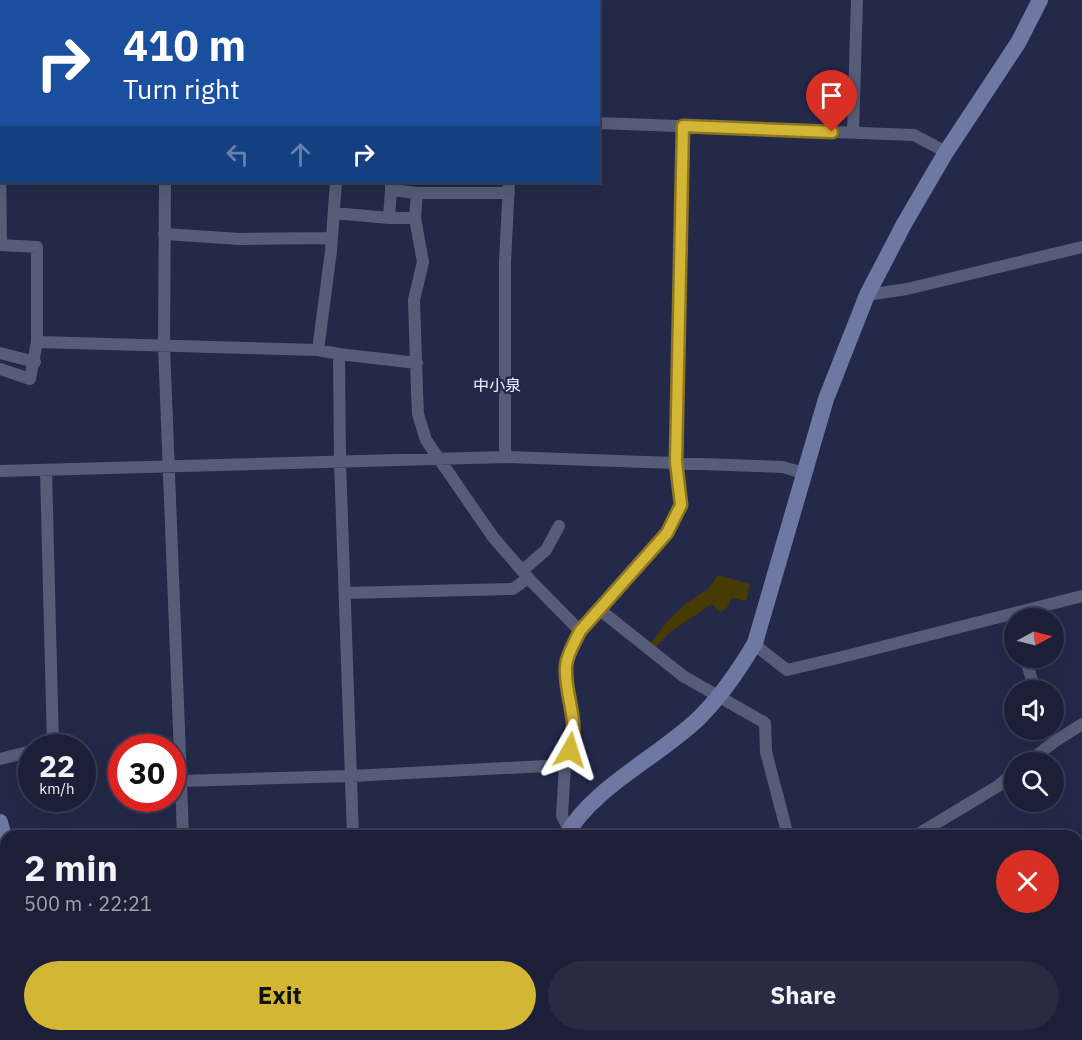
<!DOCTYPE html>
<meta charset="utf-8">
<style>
:root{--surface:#1b1f38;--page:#282c43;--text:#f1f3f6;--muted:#a0a2ae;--line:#393d53;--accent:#d4b635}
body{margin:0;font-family:"IBM Plex Sans","Noto Sans JP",sans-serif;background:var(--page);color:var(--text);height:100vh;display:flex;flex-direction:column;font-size:22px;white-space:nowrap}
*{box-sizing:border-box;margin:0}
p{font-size:20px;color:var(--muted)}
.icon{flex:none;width:33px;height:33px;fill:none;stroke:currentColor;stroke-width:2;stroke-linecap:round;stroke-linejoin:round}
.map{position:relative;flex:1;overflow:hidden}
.drawer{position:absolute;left:0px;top:830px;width:1083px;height:212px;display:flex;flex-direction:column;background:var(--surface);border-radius:18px 18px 0 0;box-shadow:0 6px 24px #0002,0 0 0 2px var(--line)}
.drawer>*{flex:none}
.hud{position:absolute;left:0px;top:0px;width:600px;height:183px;box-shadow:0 6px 24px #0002,0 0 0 2px var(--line);background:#1a4fa0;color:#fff;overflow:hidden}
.needle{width:39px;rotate:83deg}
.tools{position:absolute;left:1004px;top:608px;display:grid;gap:12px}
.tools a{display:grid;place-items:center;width:60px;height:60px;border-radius:50%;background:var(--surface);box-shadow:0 6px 24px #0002,0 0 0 2px var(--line);font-size:30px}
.speed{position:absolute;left:18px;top:734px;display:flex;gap:12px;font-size:30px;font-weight:700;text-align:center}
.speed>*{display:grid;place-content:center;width:78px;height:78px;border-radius:50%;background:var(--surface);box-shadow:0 6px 24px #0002,0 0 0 2px var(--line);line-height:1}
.speed small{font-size:15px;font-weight:400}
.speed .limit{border:9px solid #d22;background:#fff;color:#111}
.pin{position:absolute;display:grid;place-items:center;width:51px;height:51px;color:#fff;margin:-62px -26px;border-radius:50% 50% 50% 0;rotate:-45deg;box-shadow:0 0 6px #0007}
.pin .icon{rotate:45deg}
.me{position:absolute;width:66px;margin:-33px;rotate:6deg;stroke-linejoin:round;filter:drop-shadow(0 0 4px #0008)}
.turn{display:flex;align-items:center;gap:21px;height:126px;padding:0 24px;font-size:27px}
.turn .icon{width:78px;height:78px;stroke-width:2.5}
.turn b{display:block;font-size:42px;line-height:51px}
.lanes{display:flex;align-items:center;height:57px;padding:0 24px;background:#0003;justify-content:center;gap:30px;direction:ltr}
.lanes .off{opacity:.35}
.round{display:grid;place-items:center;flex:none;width:63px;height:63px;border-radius:32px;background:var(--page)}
.headline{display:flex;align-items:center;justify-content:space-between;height:102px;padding:0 24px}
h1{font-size:36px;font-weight:700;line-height:45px}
.primary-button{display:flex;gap:12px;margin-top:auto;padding:12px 24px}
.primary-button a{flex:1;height:69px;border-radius:36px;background:var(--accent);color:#111;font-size:24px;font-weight:700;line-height:69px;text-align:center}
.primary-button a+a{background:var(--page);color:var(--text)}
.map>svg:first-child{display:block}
</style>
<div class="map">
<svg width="1082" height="1040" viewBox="0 0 1082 1040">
<rect width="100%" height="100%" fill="#24294a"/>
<path fill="#473a02" d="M718,575l32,9 -4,17 -14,-3 -6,11 -7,3 -7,-8 -42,28 -15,16 -6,-3 16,-21 20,-20 23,-15z"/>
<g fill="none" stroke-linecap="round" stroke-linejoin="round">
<path stroke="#41885d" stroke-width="3" d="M343,2v-2
M0,8h2"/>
<path stroke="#575d78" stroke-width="12" d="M168,2v-2
M516,2v-2
M0,116l2,3
M598,123l316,12 32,17
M853,133l4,-133
M0,160l2,-14
M0,168l1,77
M165,182l-1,164 17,435 170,-5 214,-11
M336,182l-5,69 -13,99 21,4 1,107 13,375
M391,182v8l26,3 -2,25 8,44 -9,38 3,91 1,23 8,26 67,97 38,44 49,50
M391,190l-2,28h26
M417,193h92
M334,213l55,5
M164,234l76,5 92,-1
M0,245l37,2v95l-7,37 -30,-10
M867,295l40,-6 175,-42
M37,342l281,8
M0,353l35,9
M339,354l78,9
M505,457v-195l4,-80
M0,471l505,-14 278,10 20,6
M46,471l7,275 -5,1
M522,571l24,-21 13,-24
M345,593l168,-4 15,-11
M600,610l83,66 82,47 1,29 22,84
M755,643l5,6 27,21 55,-13 240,-61
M1025,657l10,33
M0,759l32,-8
M1028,762l26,-20 28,-18
M181,781l2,55
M569,829l-7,-13 3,-51 9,-29 -8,-70 5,-18 9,-17 87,-98 14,-28 -5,-42 7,-337
M915,836l83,-50 16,-13
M0,921l6,-2
M0,1015h6
M1077,1017l5,20
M148,1035v5
M854,1035l1,5
M938,1035l1,5
M1012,1035l1,5
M354,1040v-5"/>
<path stroke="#6f78a3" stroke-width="16" d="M0,822l6,22
M566,836c25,-48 96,-81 134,-119 22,-22 39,-47 55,-74l71,-244 41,-104 37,-71 42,-72 72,-109 22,-43
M1077,956l5,-1
M58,1035l1,5
M537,1040v-5
M745,1040l19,-5"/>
</g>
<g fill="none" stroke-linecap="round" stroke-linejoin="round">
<defs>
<path id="route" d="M570,750c10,-30 -6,-55 -4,-84 1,-12 9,-24 14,-35l87,-98 14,-28 -5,-43 7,-336 149,6"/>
</defs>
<use href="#route" stroke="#8a7622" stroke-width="15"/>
<use href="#route" stroke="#d4b635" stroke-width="10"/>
</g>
<g text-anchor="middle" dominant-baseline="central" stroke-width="5" stroke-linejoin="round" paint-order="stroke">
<g font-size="16" fill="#eef2ff" stroke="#24294a">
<text x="497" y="385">中小泉</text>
</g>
</g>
</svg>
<div class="tools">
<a><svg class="needle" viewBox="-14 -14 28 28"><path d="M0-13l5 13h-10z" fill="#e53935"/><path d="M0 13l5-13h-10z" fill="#a0a2ae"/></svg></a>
<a><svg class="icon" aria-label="sound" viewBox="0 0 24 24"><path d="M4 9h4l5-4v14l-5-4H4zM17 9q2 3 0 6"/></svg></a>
<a><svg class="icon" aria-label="search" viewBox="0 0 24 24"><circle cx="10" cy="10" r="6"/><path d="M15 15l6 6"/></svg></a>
</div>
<div class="speed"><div>22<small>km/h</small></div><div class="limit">30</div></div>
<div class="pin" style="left:832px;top:132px;background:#d93025"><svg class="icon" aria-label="arrive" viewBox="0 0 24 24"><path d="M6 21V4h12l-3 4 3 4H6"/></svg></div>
<svg class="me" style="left:570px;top:750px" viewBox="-20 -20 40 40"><path d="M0-17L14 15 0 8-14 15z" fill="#d4b635" stroke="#fff" stroke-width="4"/></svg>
<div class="hud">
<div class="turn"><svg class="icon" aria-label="right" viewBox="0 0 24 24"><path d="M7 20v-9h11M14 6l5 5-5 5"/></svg><div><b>410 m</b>Turn right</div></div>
<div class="lanes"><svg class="icon off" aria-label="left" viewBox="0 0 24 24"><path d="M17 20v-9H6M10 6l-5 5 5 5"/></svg><svg class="icon off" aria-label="ahead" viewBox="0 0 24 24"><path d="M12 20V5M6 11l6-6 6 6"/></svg><svg class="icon" aria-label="right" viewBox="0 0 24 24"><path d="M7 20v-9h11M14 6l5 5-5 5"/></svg></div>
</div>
<section class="drawer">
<div class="headline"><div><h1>2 min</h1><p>500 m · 22:21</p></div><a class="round" style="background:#d93025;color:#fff"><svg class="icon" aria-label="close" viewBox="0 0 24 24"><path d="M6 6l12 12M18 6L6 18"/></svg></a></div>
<div class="primary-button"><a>Exit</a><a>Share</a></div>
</section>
</div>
